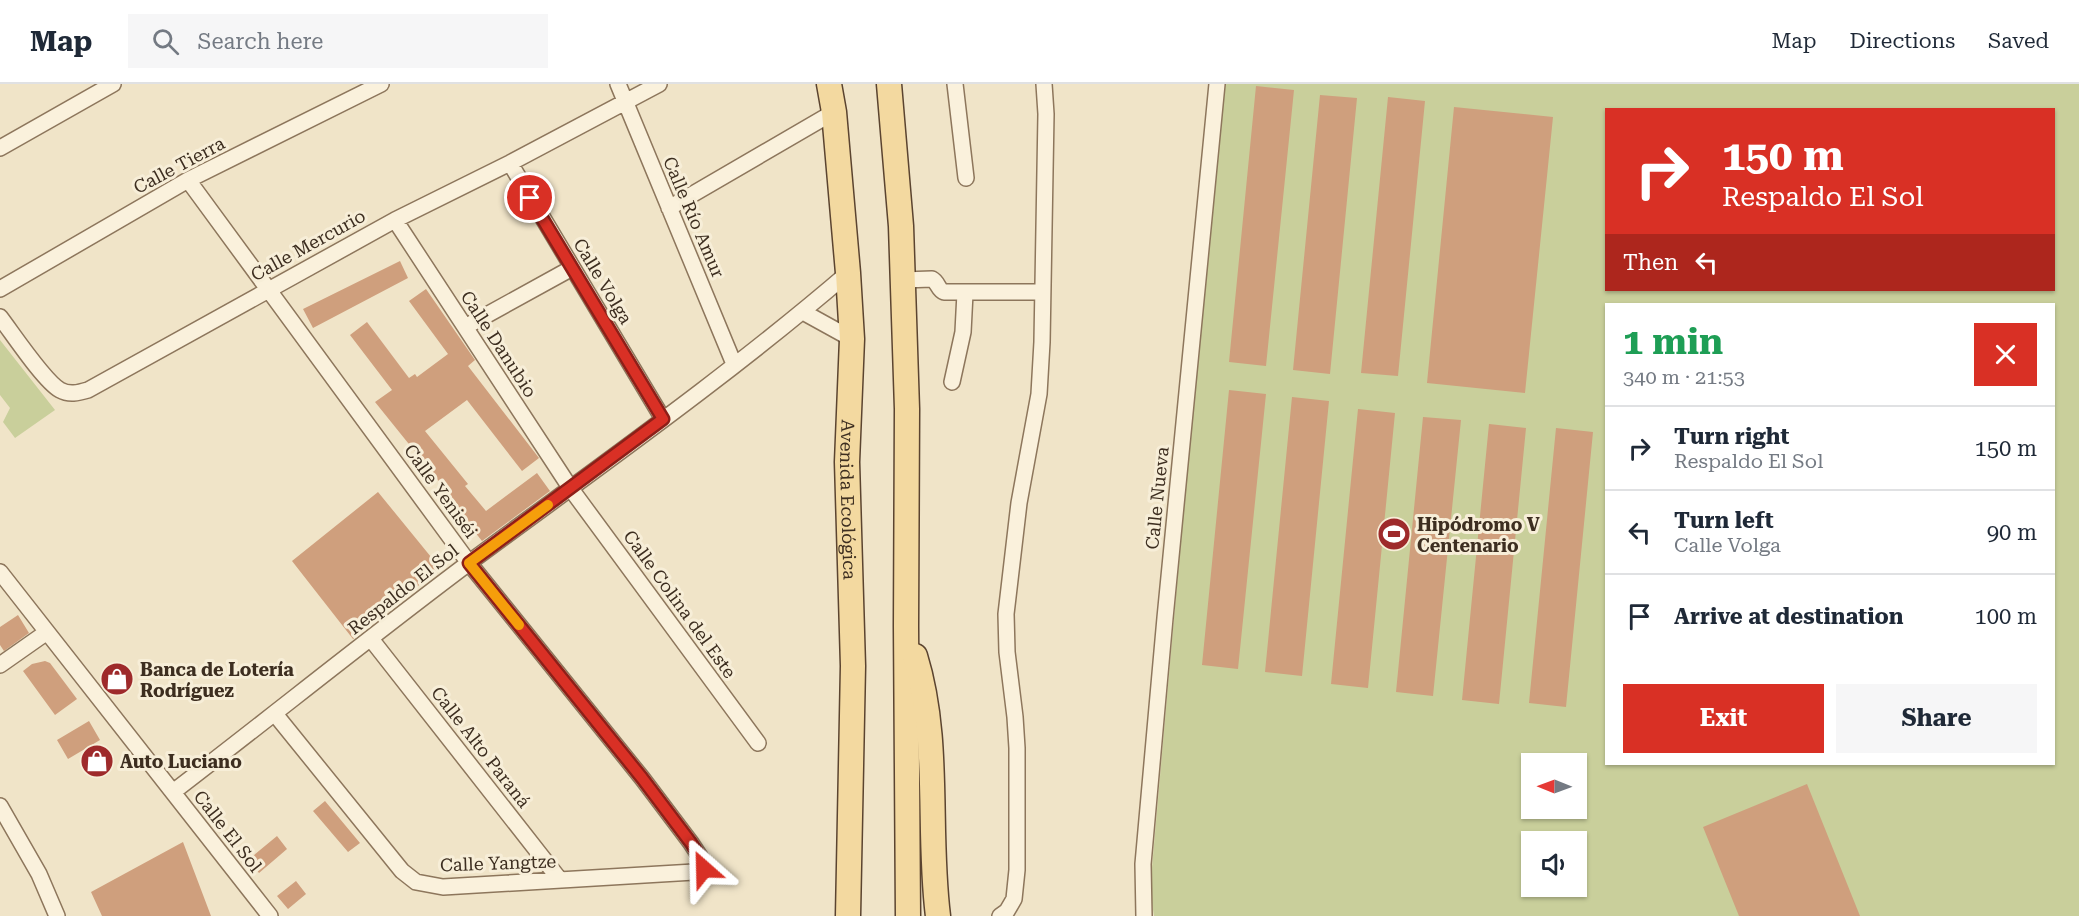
<!DOCTYPE html>
<meta charset="utf-8">
<style>
:root{--surface:#fff;--page:#f6f6f7;--text:#1f2937;--muted:#747a83;--line:#e0e1e3;--accent:#d93025}
body{margin:0;font-family:"Roboto Serif",serif;background:var(--page);color:var(--text);height:100vh;display:flex;flex-direction:column;font-size:22px;white-space:nowrap}
*{box-sizing:border-box;margin:0}
p{font-size:20px;color:var(--muted)}
.icon{flex:none;width:33px;height:33px;fill:none;stroke:currentColor;stroke-width:2;stroke-linecap:round;stroke-linejoin:round}
.map{position:relative;flex:1;overflow:hidden}
.drawer{position:absolute;left:1605px;top:219px;width:450px;height:462px;display:flex;flex-direction:column;background:var(--surface);border-radius:0px;box-shadow:0 2px 4px #0004}
.drawer>*{flex:none}
.banner{position:absolute;left:1605px;top:24px;width:450px;height:183px;border-radius:0px;box-shadow:0 2px 4px #0004;background:#d93025;color:#fff;overflow:hidden}
.needle{width:39px;rotate:271deg}
.tools{position:absolute;left:1521px;top:669px;display:grid;gap:12px}
.tools a{display:grid;place-items:center;width:66px;height:66px;border-radius:0px;background:var(--surface);box-shadow:0 2px 4px #0004;font-size:30px}
.pin{position:absolute;display:grid;place-items:center;width:51px;height:51px;color:#fff;margin:-26px;border:3px solid #fff;border-radius:50%;box-shadow:0 2px 6px #0007}
.me{position:absolute;width:66px;margin:-33px;rotate:335deg;stroke-linejoin:round;filter:drop-shadow(0 0 4px #0008)}
.turn{display:flex;align-items:center;gap:21px;height:126px;padding:0 18px;font-size:27px}
.turn .icon{width:78px;height:78px;stroke-width:2.5}
.turn b{display:block;font-size:42px;line-height:51px}
.then{display:flex;align-items:center;height:57px;padding:0 18px;background:#0003;gap:12px;font-size:22px}
.round{display:grid;place-items:center;flex:none;width:63px;height:63px;border-radius:0px;background:var(--page)}
.overview{display:flex;align-items:center;justify-content:space-between;height:102px;padding:0 18px}
h1{font-size:36px;font-weight:700;line-height:45px;color:#1e9e55}
.button{display:flex;gap:12px;margin-top:auto;padding:12px 18px}
.button a{flex:1;height:69px;border-radius:0px;background:var(--accent);color:#fff;font-size:24px;font-weight:700;line-height:69px;text-align:center}
.button a+a{background:var(--page);color:var(--text)}
ul{padding:0;list-style:none}
li{display:flex;align-items:center;gap:18px;height:84px;padding:0 18px;border-top:2px solid var(--line)}
li div{flex:1}
li b{display:block;font-size:22px}
li em{font-style:normal}
header{display:flex;align-items:center;gap:36px;box-sizing:border-box;height:84px;padding:0 30px;background:var(--surface);border-bottom:2px solid var(--line)}
header strong{font-size:28px}
nav{display:flex;gap:33px;margin-inline-start:auto;font-size:21px}
.search{width:420px;height:54px;background:var(--page);display:flex;align-items:center;gap:15px;box-sizing:border-box;padding:0 21px;border-radius:0px;color:var(--muted);font-size:22px}
.map>svg:first-child{display:block}
</style>
<header>
<strong>Map</strong>
<div class="search"><svg class="icon" aria-label="search" viewBox="0 0 24 24"><circle cx="10" cy="10" r="6"/><path d="M15 15l6 6"/></svg>Search here</div>
<nav><a>Map</a><a>Directions</a><a>Saved</a></nav>
</header>
<div class="map">
<svg width="2079" height="832" viewBox="0 0 2079 832">
<rect width="100%" height="100%" fill="#f0e4c8"/>
<path fill="#c9cf9b" fill-rule="evenodd" d="M1221,0h858v832h-925l-4,-26zM1606,26h448v180h-448zM1606,220h448v460h-448zM1532,680h44v44h-44zM1532,758h44v44h-44z
M0,256l55,70 -40,28 -12,-16 7,-14 -10,-13z"/>
<path fill="#cf9f7d" d="M1256,2l38,4 -28,276 -37,-4z
M1320,11l37,3 -27,276 -37,-4z
M1388,13l37,4 -27,275 -37,-3z
M1454,23l99,10 -28,276 -98,-10z
M400,177l8,17 -95,50 -10,-19z
M426,205l49,71 -7,6 71,92 -17,13 -55,-71 -42,31 43,53 -3,2 21,25 51,-38 13,18 -68,50 -27,-34 3,-2 -83,-103 17,-12 -42,-55 17,-13 42,56 6,-4 2,3 31,-23 -39,-53z
M1229,306l37,4 -28,275 -36,-4z
M1292,313l37,4 -27,275 -37,-4z
M1358,325l37,4 -27,275 -37,-4z
M1423,333l38,3 -28,276 -37,-4z
M1489,340l37,4 -27,276 -37,-4z
M1556,344l37,4 -27,275 -37,-4z
M378,408l62,76 -87,71 -61,-78z
M18,531l11,18 -25,18 -4,-6v-18z
M45,577l5,2 27,36 -22,16 -32,-44 9,-7z
M89,637l11,19 -32,19 -11,-19z
M1807,700l53,132h-121l-36,-89z
M325,717l35,42 -12,9 -35,-41z
M277,752l10,13 -28,24 -11,-13z
M183,758l28,74h-109l-11,-24z
M296,797l10,13 -18,15 -11,-13z"/>
<g fill="none" stroke-linecap="round" stroke-linejoin="round">
<defs>
<path id="street" d="M618,0l116,280
M955,0l11,94
M0,64l113,-64
M510,79l153,256
M188,96l281,383 173,215 49,65 13,20v6l-10,3 -251,15 -27,-5 -14,-11 -127,-157
M669,124l165,-96
M395,136l176,269 187,254
M903,196l29,-1c6,3 6,11 12,13h98
M0,205l188,-109 193,-96
M803,228l49,27
M0,233c13,17 44,64 60,73 9,5 18,3 28,0l307,-170 115,-57 149,-79
M465,243l107,-59
M952,298l11,-50 2,-39
M0,488l270,344
M371,555l189,241
M0,581l47,-33
M173,708c99,-76 197,-155 297,-230 127,-94 258,-186 378,-289
M0,722l39,68 18,42
M1000,832l7,-5 7,-12 3,-29v-122l-2,-31 -8,-65 -1,-38 13,-111 20,-109 3,-52 4,-228 -2,-30
M1144,832l-1,-52 22,-246 52,-534"/>
<g id="primary">
<path id="s1" d="M829,0l5,28 14,161 4,66 -5,123 6,204 -5,250"/>
<path d="M889,0l12,142 6,183 -1,217 2,290"/>
<path d="M915,572c26,84 12,174 23,260"/>
</g>
</defs>
<use href="#street" stroke="#8d765c" stroke-width="18"/>
<use href="#primary" stroke="#5b4430" stroke-width="27"/>
<use href="#street" stroke="#faf1dc" stroke-width="15"/>
<use href="#primary" stroke="#f3d9a0" stroke-width="24"/>
</g>
<g fill="none" stroke-linecap="round" stroke-linejoin="round">
<defs>
<path id="route" d="M530,114l133,221 -194,144 173,215 49,65 13,20v6"/>
</defs>
<use href="#route" stroke="#8d1f18" stroke-width="15"/>
<use href="#route" stroke="#d93025" stroke-width="10"/>
<path stroke="#f59e0b" stroke-width="10" d="M519,541l-50,-62 79,-58"/>
</g>
<defs>
<symbol id="stadium-disc" viewBox="-11 -11 22 22"><circle r="9.5" fill="#9e2a2b" stroke="#f7eed8"/><path d="M0-5a6.5 5 0 1 0 0 10a6.5 5 0 1 0 0-10ZM-3.5-1.8h7v3.6h-7Z" fill="#fff"/></symbol>
<symbol id="shop-disc" viewBox="-11 -11 22 22"><circle r="9.5" fill="#9e2a2b" stroke="#f7eed8"/><path d="M-5-2.5h2.3a2.7 3.5 0 0 1 5.4 0H5L5.5 6h-11ZM-1.5-2.5h3a1.5 2.3 0 0 0-3 0Z" fill="#fff"/></symbol>
</defs>
<g fill-rule="evenodd">
<use href="#stadium-disc" x="1375" y="431" width="38" height="38"/>
<use href="#shop-disc" x="98" y="576" width="38" height="38"/>
<use href="#shop-disc" x="78" y="658" width="38" height="38"/>
</g>
<g text-anchor="middle" dominant-baseline="central" stroke-width="6" stroke-linejoin="round" paint-order="stroke">
<g font-size="18" fill="#3d2e20" stroke="#f7eed8">
<text transform="translate(179 81) rotate(-28)">Calle Tierra</text>
<text transform="translate(694 133) rotate(67)">Calle Río Amur</text>
<text transform="translate(308 161) rotate(-29)">Calle Mercurio</text>
<text transform="translate(603 197) rotate(59)">Calle Volga</text>
<text transform="translate(499 260) rotate(57)">Calle Danubio</text>
<text transform="translate(441 407) rotate(54)">Calle Yeniséi</text>
<text transform="translate(1157 414) rotate(-84)">Calle Nueva</text>
<text stroke="none"><textPath href="#s1" startOffset="417">Avenida Ecológica</textPath></text>
<text transform="translate(403 505) rotate(-38)">Respaldo El Sol</text>
<text transform="translate(680 520) rotate(54)">Calle Colina del Este</text>
<text transform="translate(481 663) rotate(52)">Calle Alto Paraná</text>
<text transform="translate(228 747) rotate(52)">Calle El Sol</text>
<text transform="translate(498 779) rotate(-2)">Calle Yangtze</text>
</g>
<g font-size="18" font-weight="bold" fill="#3d2e20" stroke="#f7eed8" text-anchor="start">
<text x="1417" y="440">Hipódromo V<tspan x="1417" dy="21">Centenario</tspan></text>
<text x="140" y="585">Banca de Lotería<tspan x="140" dy="21">Rodríguez</tspan></text>
<text x="120" y="677">Auto Luciano</text>
</g>
</g>
</svg>
<div class="tools">
<a><svg class="needle" viewBox="-14 -14 28 28"><path d="M0-13l5 13h-10z" fill="#e53935"/><path d="M0 13l5-13h-10z" fill="#747a83"/></svg></a>
<a><svg class="icon" aria-label="sound" viewBox="0 0 24 24"><path d="M4 9h4l5-4v14l-5-4H4zM17 9q2 3 0 6"/></svg></a>
</div>
<div class="pin" style="left:530px;top:114px;background:#d93025"><svg class="icon" aria-label="arrive" viewBox="0 0 24 24"><path d="M6 21V4h12l-3 4 3 4H6"/></svg></div>
<svg class="me" style="left:704px;top:785px" viewBox="-20 -20 40 40"><path d="M0-17L14 15 0 8-14 15z" fill="#d93025" stroke="#fff" stroke-width="4"/></svg>
<div class="banner">
<div class="turn"><svg class="icon" aria-label="right" viewBox="0 0 24 24"><path d="M7 20v-9h11M14 6l5 5-5 5"/></svg><div><b>150 m</b>Respaldo El Sol</div></div>
<div class="then">Then<svg class="icon" aria-label="left" viewBox="0 0 24 24"><path d="M17 20v-9H6M10 6l-5 5 5 5"/></svg></div>
</div>
<section class="drawer">
<div class="overview"><div><h1>1 min</h1><p>340 m · 21:53</p></div><a class="round" style="background:#d93025;color:#fff"><svg class="icon" aria-label="close" viewBox="0 0 24 24"><path d="M6 6l12 12M18 6L6 18"/></svg></a></div>
<ul>
<li><svg class="icon" aria-label="right" viewBox="0 0 24 24"><path d="M7 20v-9h11M14 6l5 5-5 5"/></svg><div><b>Turn right</b><p>Respaldo El Sol</p></div><em>150 m</em></li>
<li><svg class="icon" aria-label="left" viewBox="0 0 24 24"><path d="M17 20v-9H6M10 6l-5 5 5 5"/></svg><div><b>Turn left</b><p>Calle Volga</p></div><em>90 m</em></li>
<li><svg class="icon" aria-label="arrive" viewBox="0 0 24 24"><path d="M6 21V4h12l-3 4 3 4H6"/></svg><div><b>Arrive at destination</b></div><em>100 m</em></li>
</ul>
<div class="button"><a>Exit</a><a>Share</a></div>
</section>
</div>
